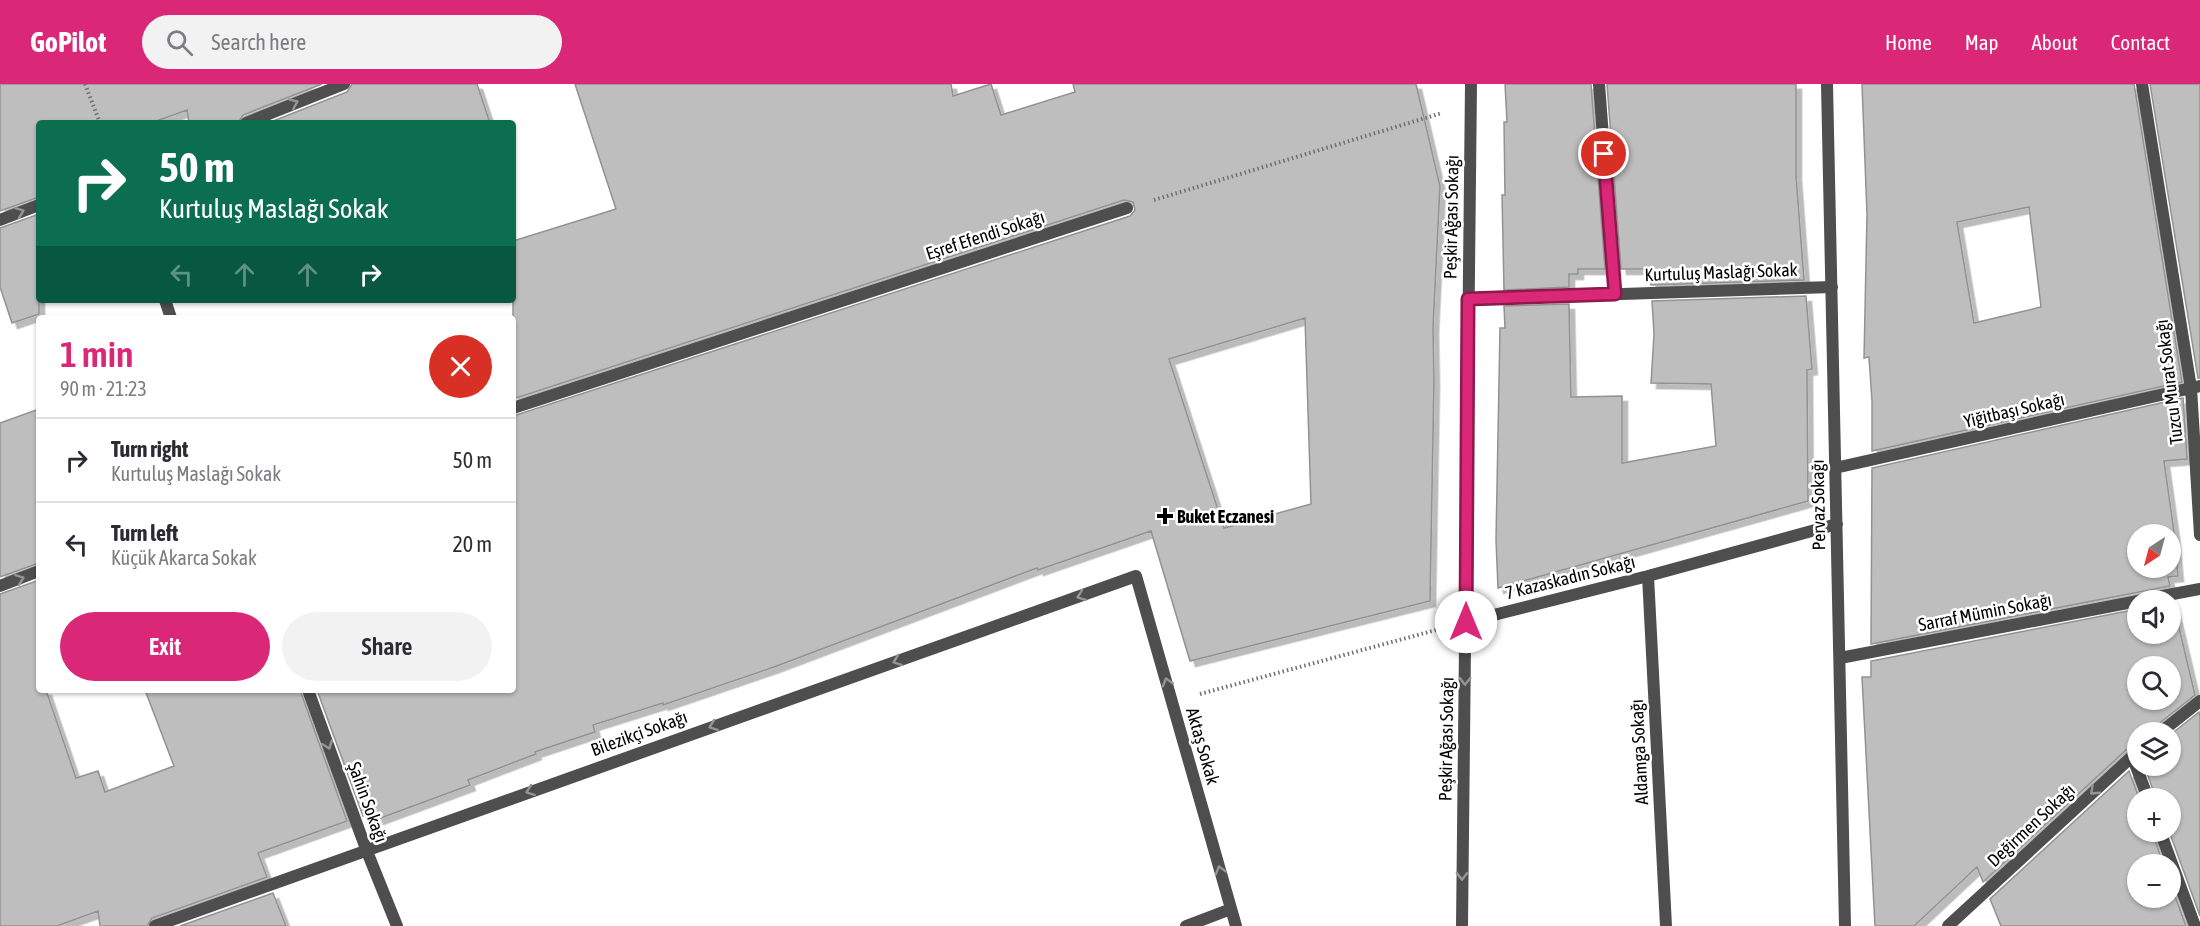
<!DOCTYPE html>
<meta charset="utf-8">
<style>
:root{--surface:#fff;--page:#f2f2f3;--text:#2b2b33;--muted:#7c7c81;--line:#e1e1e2;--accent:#db2777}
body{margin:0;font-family:"Asap Condensed",sans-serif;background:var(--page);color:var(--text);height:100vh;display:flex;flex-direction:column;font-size:22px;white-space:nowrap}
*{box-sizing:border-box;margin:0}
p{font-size:20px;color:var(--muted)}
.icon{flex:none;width:33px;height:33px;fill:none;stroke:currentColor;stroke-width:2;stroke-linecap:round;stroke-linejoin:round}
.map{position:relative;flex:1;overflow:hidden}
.side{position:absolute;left:36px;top:231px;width:480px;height:378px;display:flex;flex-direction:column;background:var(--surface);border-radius:6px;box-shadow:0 2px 4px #0004}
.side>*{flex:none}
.top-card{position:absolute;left:36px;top:36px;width:480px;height:183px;border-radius:6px;box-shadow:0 2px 4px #0004;background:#0b6e4f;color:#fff;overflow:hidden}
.needle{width:39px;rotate:216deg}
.tools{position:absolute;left:2127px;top:440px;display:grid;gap:12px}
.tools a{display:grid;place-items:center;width:54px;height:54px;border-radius:50%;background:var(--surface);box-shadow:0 2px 4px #0004;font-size:30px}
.pin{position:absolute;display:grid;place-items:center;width:51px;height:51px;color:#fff;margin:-26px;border:3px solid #fff;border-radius:50%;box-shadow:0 2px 6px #0007}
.me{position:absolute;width:66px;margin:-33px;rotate:0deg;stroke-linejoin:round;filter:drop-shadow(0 0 4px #0008)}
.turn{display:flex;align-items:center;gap:21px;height:126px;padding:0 24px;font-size:27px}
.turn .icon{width:78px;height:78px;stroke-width:2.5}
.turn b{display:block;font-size:42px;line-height:51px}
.lanes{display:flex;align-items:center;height:57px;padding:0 24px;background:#0003;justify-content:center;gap:30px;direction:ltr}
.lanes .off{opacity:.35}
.round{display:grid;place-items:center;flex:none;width:63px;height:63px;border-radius:32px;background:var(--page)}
.head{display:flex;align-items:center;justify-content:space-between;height:102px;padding:0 24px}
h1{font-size:36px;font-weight:600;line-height:45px;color:var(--accent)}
.cta{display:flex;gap:12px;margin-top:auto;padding:12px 24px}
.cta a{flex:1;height:69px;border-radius:36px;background:var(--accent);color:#fff;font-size:24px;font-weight:600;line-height:69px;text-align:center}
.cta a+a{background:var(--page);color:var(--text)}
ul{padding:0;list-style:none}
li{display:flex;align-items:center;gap:18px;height:84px;padding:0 24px;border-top:2px solid var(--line)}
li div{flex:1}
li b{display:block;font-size:22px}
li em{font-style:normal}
header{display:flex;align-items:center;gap:36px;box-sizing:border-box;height:84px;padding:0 30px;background:var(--accent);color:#fff}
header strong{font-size:28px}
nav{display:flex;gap:33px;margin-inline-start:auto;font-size:21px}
.search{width:420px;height:54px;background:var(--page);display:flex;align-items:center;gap:15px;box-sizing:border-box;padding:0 21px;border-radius:33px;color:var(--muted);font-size:22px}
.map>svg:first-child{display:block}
</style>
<header>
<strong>GoPilot</strong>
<div class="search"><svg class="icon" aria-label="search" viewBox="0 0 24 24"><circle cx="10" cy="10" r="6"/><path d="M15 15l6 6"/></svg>Search here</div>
<nav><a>Home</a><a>Map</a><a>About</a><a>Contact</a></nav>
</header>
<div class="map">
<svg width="2200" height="842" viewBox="0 0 2200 842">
<defs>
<filter id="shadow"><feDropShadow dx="5.5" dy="5.5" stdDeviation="0" flood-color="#0004"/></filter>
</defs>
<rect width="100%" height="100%" fill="#fff"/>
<path fill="#bebebe" stroke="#929292" stroke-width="1.5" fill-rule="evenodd" filter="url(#shadow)" d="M0,0h322l-79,31 -5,8h-49l-2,-13 -36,13h-112v74l-39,14z
M352,0h125l13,39h-222l79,-31z
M575,0h376l2,12 38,-12 10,31 74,-23 -2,-8h343l24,102 -7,142 1,53 -4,220 -240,60 -39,-130 -113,39 -1,-2 -263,99 -111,38v-2l-70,22 2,7 -60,20 1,2 -68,26 2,5 -92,34 -3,-8 -12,5 -46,-126h196v-274l617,-200 5,-6 -2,-8 -9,-2 -611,199v-158l103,-32zM1305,234l6,186 -87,24 -55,-169z
M1505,0h86l14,185h-27v5h-9v13l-65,3 -2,-95h3l-1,-73h3z
M1607,0h189v91l8,105 -153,5 -1,-16h-29z
M1862,0h272l48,298 -310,69v-50l-3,-44 -5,1 3,-144zM2029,123l12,100 -67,16 -17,-101z
M2150,0h50v294h-2z
M39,130v100l-27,9 -12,-36v-59z
M1806,212l6,73 -5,1 1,131 -310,87 -2,-48 4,-212h5l-1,-22 65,-2 2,93 51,-1v67l94,-17 -5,-62 -60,-1 3,-49 -2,-33z
M2183,314l4,61 -23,2 10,71 4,44 -10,1 2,9 -299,58 1,-176zM2138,450h32v33h-32z
M39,325v154l-39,14v-154z
M39,496v110h7l30,88 22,-7 7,21 69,-26 -29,-76h155l47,131 -89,32 9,24 -115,41 -5,8h-47l-2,-15 -41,15h-57v-332z
M2173,518l22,93 -39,31 -3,6h-15v11l-12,7 -143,132 -6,-15 -63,59h-39l-13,-249h9v-16l267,-52v24h32v-30zM2138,582h32v33h-32z
M2199,628l1,5v199l-31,-85h1v-33h-14l-12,-33h26v-30z
M2129,687l10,27h-1v33h14l11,33h-25v33h32v-14l16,43h-185l-11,-27z
M273,809l13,33h-106z"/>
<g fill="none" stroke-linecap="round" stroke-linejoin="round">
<path stroke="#707070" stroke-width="4" stroke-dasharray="1.5 3" stroke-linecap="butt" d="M85,0l15,39
M1154,116l288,-87
M1200,610l236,-64"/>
<path stroke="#4e4e4e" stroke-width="12" d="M1599,0l16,210
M1827,0l18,842
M2142,0l49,304 9,147
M246,39l98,-39
M0,136l39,-15
M1468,215l364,-12
M165,216l6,18
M513,324l614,-200
M1835,384l365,-82
M1648,492l18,350
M0,502l39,-15
M2141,516l59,-11
M1466,538l182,-46 189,-52
M1840,574l298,-57
M308,606l58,159 31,77
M2161,648l39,-31
M2132,672l16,42
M2160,747l35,95
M155,842l981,-350 100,350
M1186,842l45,-17
M1462,842l9,-842
M1948,842l190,-175"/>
</g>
<defs><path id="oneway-chevron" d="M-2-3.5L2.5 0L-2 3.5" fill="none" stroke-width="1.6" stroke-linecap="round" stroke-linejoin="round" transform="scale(1.5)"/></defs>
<g stroke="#959595">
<use href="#oneway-chevron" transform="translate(294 19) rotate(-23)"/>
<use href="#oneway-chevron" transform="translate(20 128) rotate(-20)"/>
<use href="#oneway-chevron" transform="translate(20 495) rotate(-20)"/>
<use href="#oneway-chevron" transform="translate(1081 512) rotate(160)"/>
<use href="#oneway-chevron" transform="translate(897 577) rotate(160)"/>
<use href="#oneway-chevron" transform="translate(1465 597) rotate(91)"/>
<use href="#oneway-chevron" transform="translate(1167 598) rotate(-106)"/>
<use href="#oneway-chevron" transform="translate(713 642) rotate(160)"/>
<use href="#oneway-chevron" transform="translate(328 661) rotate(70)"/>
<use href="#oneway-chevron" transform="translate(530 707) rotate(160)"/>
<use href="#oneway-chevron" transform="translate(2094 707) rotate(137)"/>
<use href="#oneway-chevron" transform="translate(1220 786) rotate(-106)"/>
<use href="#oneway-chevron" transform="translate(1462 792) rotate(91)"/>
</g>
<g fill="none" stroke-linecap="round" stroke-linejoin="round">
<defs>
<path id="route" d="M1466,538l2,-323 147,-5 -11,-140"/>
</defs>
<use href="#route" stroke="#8e194d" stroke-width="15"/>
<use href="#route" stroke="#db2777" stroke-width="10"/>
</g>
<path fill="#000" stroke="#fff" stroke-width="2" d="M1162 423h6v6h6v6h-6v6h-6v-6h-6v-6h6z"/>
<g text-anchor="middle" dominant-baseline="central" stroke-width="5" stroke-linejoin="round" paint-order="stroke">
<g font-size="18" fill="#000" stroke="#fff">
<text transform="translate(1451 133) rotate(-89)">Peşkir Ağası Sokağı</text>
<text transform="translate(985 151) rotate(-18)">Eşref Efendi Sokağı</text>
<text transform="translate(1721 188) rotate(-2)">Kurtuluş Maslağı Sokak</text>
<text transform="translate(2169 298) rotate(-97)">Tuzcu Murat Sokağı</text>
<text transform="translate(2014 326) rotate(-13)">Yiğitbaşı Sokağı</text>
<text transform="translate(1818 421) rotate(-91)">Pervaz Sokağı</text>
<text transform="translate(1570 493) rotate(-14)">7 Kazaskadın Sokağı</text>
<text transform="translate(1985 528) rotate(-11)">Sarraf Mümin Sokağı</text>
<text transform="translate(639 649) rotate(-20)">Bilezikçi Sokağı</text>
<text transform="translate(1446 655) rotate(-89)">Peşkir Ağası Sokağı</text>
<text transform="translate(1203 662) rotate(74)">Aktaş Sokak</text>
<text transform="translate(1639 668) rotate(-93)">Aldamga Sokağı</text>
<text transform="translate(368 718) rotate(70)">Şahin Sokağı</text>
<text transform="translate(2031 741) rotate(-43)">Değirmen Sokağı</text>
</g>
<g font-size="18" font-weight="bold" fill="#000" stroke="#fff" text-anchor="start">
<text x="1177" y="432">Buket Eczanesi</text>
</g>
</g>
</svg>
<div class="tools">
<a><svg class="needle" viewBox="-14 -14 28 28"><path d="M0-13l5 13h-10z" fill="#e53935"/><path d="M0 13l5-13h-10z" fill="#7c7c81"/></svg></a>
<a><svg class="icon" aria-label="sound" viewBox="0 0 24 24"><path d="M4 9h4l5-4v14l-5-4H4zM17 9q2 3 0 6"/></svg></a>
<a><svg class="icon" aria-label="search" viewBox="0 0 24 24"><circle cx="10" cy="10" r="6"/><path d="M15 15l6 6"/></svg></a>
<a><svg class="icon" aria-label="layers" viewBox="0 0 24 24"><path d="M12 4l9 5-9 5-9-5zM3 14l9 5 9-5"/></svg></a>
<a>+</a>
<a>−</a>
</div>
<div class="pin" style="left:1604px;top:70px;background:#d93025"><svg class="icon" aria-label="arrive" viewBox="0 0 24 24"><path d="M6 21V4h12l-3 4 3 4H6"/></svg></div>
<svg class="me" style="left:1466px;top:538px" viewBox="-20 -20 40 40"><circle r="19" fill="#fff"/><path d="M0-13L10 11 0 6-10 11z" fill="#db2777"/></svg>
<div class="top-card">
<div class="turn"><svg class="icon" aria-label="right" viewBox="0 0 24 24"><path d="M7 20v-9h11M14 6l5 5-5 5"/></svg><div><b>50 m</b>Kurtuluş Maslağı Sokak</div></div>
<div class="lanes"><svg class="icon off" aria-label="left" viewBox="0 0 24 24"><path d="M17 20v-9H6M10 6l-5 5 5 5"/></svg><svg class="icon off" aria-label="ahead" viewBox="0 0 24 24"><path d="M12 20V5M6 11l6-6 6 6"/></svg><svg class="icon off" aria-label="ahead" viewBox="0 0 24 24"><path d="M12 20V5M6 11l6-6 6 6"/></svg><svg class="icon" aria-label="right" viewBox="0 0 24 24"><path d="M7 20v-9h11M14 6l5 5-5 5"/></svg></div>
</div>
<section class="side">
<div class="head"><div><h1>1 min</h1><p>90 m · 21:23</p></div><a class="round" style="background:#d93025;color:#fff"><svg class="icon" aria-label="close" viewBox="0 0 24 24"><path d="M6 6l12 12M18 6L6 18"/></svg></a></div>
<ul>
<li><svg class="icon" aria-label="right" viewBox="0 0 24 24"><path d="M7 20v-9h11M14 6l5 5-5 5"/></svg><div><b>Turn right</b><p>Kurtuluş Maslağı Sokak</p></div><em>50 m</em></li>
<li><svg class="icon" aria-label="left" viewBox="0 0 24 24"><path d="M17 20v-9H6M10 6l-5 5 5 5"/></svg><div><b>Turn left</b><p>Küçük Akarca Sokak</p></div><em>20 m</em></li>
</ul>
<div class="cta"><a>Exit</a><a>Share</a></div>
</section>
</div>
